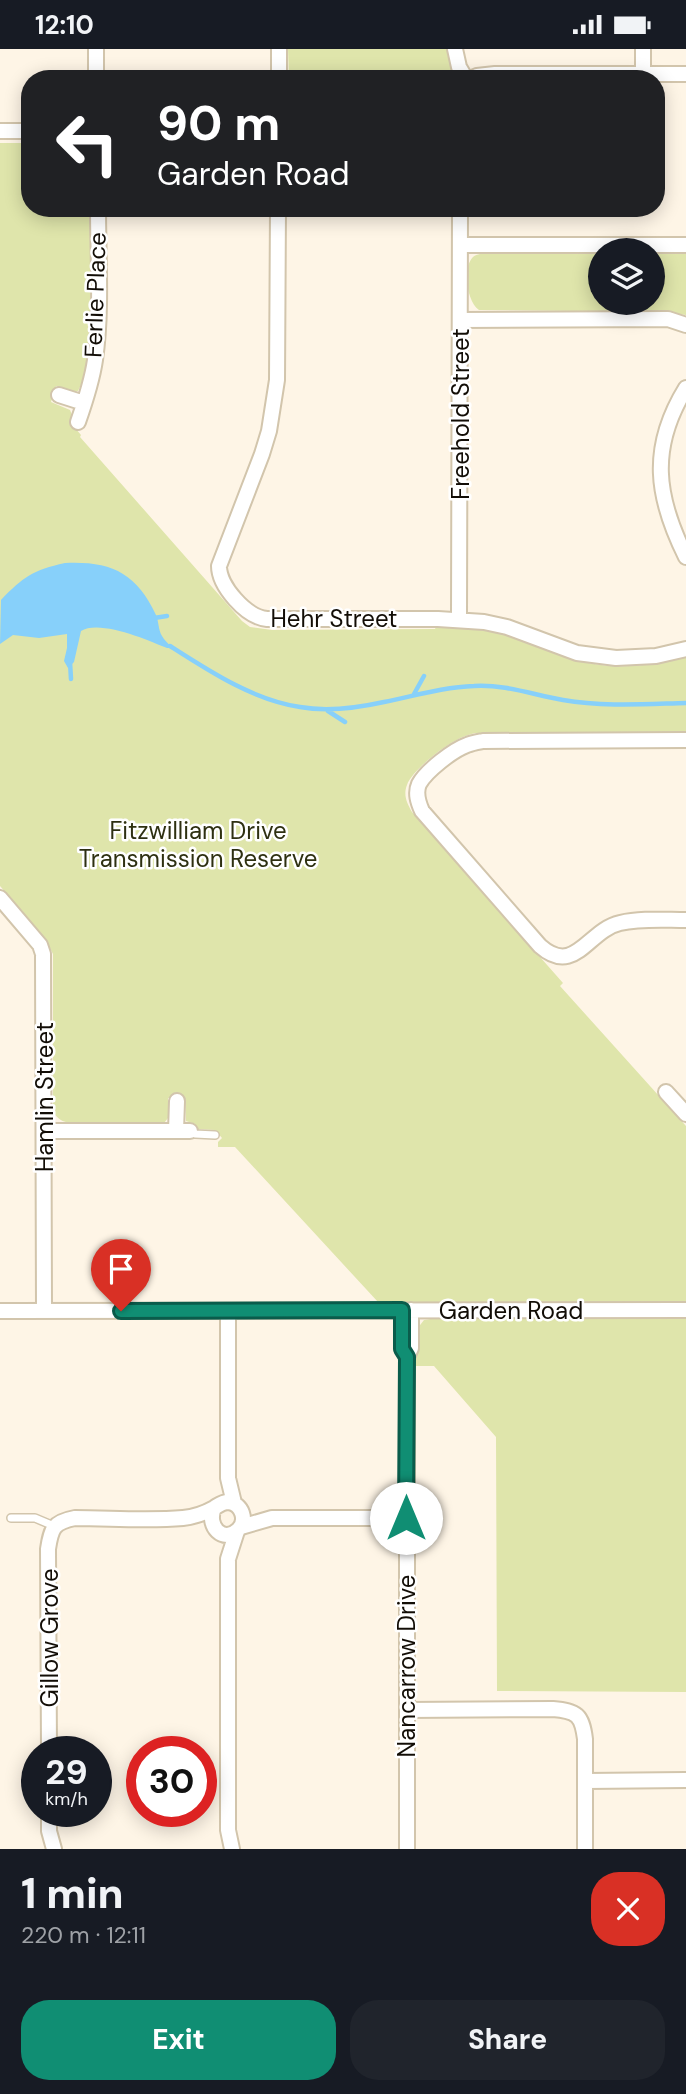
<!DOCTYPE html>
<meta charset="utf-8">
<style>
:root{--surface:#171b24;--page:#20242c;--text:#f1f3f6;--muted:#9ea1a6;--accent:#108e73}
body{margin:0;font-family:"DM Sans",sans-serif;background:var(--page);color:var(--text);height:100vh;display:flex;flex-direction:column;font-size:26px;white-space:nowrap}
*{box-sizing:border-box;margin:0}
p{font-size:23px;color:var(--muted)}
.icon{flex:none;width:38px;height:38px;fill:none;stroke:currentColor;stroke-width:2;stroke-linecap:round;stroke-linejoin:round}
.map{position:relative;height:1800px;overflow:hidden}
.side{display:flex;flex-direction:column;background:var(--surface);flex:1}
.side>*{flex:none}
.banner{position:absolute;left:21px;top:21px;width:644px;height:147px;border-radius:28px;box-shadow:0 4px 18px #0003;background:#202124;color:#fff;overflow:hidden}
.controls{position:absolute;left:588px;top:189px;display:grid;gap:14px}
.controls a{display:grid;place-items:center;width:77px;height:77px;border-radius:50%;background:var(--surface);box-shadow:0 4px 18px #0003;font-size:35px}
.speed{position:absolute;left:21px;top:1687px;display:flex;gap:14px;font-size:35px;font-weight:700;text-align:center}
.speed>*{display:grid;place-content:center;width:91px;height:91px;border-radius:50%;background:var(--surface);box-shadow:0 4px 18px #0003;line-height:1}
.speed small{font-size:18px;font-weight:400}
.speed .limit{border:10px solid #d22;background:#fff;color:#111}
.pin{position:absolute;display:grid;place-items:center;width:60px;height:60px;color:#fff;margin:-72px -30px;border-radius:50% 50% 50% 0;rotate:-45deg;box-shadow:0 0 7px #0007}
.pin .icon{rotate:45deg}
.me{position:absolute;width:77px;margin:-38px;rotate:0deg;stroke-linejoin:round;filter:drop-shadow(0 0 5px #0008)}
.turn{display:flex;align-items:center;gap:24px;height:147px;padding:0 21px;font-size:32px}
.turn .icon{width:91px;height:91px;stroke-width:2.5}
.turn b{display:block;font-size:49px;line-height:60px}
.round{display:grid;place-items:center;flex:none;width:74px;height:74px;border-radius:28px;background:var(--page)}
.overview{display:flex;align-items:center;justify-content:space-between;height:119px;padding:0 21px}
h1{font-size:42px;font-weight:800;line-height:52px}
.button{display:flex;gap:14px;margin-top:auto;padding:14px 21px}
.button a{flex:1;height:80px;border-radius:28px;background:var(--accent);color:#fff;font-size:28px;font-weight:800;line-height:80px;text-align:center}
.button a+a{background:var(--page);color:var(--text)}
.status{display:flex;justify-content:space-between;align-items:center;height:49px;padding:0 35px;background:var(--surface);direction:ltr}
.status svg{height:19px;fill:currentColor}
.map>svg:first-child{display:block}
</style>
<div class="status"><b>12:10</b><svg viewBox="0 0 49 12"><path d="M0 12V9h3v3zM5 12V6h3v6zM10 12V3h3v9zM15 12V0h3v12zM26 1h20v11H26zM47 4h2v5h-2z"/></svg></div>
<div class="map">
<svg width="686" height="1800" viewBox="0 0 686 1800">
<rect width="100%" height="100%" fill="#fef5e6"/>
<path fill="#dfe5ab" d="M288,0h162l5,22 -2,8h-164z
M30,92v67h60c0,40 6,153 -12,183l-3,1 -19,-6 -5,16 19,8 2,5 -2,7 11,13 -1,2 162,184 8,6 22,3 163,-1 1,-2c24,1 47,2 70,8 22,5 41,15 62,22 38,14 80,11 118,-2v77l-211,1c-7,2 -14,4 -20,8 -13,6 -44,31 -48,44 -4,10 0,18 5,27l151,171 -3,3 126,140v176h-308l-143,-155h-17v-5l4,-4 -7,-8 -20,-1v-5l-9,-3 -1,-23h-17v20l-4,5h-93c-9,-1 -13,-4 -18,-11v-158l-9,-17 -44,-51v-743h27z
M490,204h110v50h53v-50h33v62l-22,-3 -185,-2c-12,-8 -17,-42 -6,-53 5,-4 11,-3 17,-4z
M686,1269v374l-189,-1 -1,-254 -62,-71h-19l2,-37 7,-9 13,-2z"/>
<path fill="#87d0fa" d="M65,514c45,-2 71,9 91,52 3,7 2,14 6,21 2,4 7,8 10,12h-5c-19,-8 -68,-29 -86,-17l-7,31 -6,6 -4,-7 3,-13v-14l-28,4 -26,-3 -13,9 1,-44c22,-23 32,-30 64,-37z"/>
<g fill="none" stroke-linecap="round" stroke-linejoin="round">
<path stroke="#87d0fa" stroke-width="4.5" d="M154,569l13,-2
M170,597c39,25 83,54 130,61 28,5 57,1 84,-5 30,-6 59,-15 90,-16 30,-2 60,9 89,14 40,7 83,4 123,3
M70,613l1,17
M414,645l10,-18
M328,662l17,11"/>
<defs>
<path id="service" d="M190,1082l5,3 20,1
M11,1469h24l19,8"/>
<path id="minor" d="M455,0l4,18 7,12
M643,0v24
M96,30v-30
M279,30v-30
M470,30l7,-3 18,-2h191
M0,82h30
M278,159l-1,172 -8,51 -7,23 -43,112c0,20 27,51 48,53h171l46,3 23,5 70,26 39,5 40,-2 30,-7
M460,196h226
M460,271l208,-1 18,6
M686,339c-37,60 -30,109 0,169
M59,346l25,8
M78,373c7,-20 14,-41 17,-62 7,-50 3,-102 3,-152
M459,571l1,-412
M686,691l-203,1c-5,1 -11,2 -16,4 -14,5 -41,26 -48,39 -4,9 -1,18 3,27l118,135c35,31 48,-16 80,-23 21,-5 44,-3 66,-3
M0,849l40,47 3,9 1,356
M666,1043l20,22
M45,1082h145
M176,1082l1,-30
M0,1262l686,-1
M228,1262v167l6,25
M241,1478l31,-9h134
M407,1661l146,-1c24,2 29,6 32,30v110
M49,1703l-1,-203c3,-20 5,-27 27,-31 35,0 72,3 108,0 10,-1 22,-5 31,-10 5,-3 8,-6 14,-6 14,1 20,19 10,28 -15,14 -32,-4 -24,-22
M586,1732l100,-1
M49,1762v20l5,18
M232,1800l-4,-19v-271l9,-28
M407,1800v-492l4,-9v-38"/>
</defs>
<use href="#service" stroke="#d2c5ac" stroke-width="10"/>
<use href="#minor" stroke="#d2c5ac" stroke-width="18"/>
<use href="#service" stroke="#fff" stroke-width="7"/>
<use href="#minor" stroke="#fff" stroke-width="14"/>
</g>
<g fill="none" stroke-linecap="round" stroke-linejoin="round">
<defs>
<path id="route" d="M121,1262l281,-1v39l5,8 -1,161"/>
</defs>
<use href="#route" stroke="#0a5c4b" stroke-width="18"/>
<use href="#route" stroke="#108e73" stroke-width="12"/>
</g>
<g text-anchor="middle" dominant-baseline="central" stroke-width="5" stroke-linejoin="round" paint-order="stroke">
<g font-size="24" fill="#120d06" stroke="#fff">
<text transform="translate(95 246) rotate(-88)">Ferlie Place</text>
<text transform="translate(460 365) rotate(-90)">Freehold Street</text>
<text x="334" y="569">Hehr Street</text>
<text transform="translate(44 1048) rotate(-90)">Hamlin Street</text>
<text x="511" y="1261">Garden Road</text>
<text transform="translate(49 1589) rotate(-90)">Gillow Grove</text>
<text transform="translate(406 1617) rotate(-90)">Nancarrow Drive</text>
</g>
<g font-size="24" fill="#2e3011" stroke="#fff">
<text x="198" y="781">Fitzwilliam Drive<tspan x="198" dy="28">Transmission Reserve</tspan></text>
</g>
</g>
</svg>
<div class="controls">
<a><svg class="icon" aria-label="layers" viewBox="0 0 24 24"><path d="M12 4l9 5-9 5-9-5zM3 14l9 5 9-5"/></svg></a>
</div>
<div class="speed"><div>29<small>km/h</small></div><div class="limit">30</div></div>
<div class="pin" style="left:121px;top:1262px;background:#d93025"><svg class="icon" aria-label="arrive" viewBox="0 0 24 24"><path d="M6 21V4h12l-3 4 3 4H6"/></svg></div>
<svg class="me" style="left:406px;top:1469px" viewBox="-20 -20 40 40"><circle r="19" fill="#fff"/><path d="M0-13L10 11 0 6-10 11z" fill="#108e73"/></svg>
<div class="banner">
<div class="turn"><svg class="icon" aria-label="left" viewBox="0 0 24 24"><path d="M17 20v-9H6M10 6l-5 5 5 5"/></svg><div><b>90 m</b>Garden Road</div></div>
</div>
</div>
<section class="side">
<div class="overview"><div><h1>1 min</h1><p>220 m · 12:11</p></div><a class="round" style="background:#d93025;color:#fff"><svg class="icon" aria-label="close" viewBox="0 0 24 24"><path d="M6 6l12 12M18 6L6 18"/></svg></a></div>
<div class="button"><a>Exit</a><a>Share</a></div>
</section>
